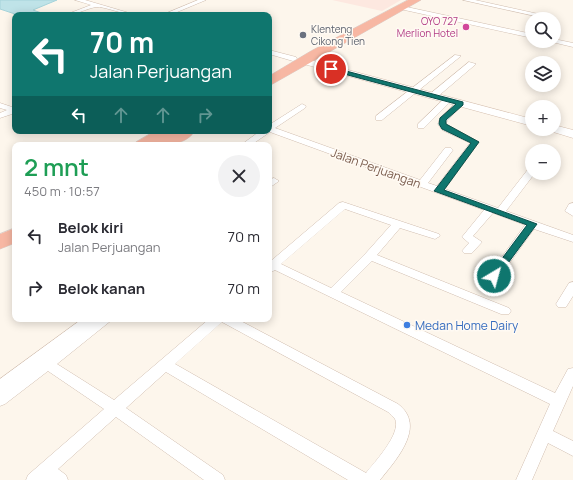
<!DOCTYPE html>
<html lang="id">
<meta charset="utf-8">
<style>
:root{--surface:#fff;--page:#f2f2f3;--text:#2b2b33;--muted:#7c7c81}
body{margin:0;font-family:Manrope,sans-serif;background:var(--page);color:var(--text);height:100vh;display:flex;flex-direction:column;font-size:15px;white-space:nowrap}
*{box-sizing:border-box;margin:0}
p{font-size:13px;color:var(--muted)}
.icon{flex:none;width:22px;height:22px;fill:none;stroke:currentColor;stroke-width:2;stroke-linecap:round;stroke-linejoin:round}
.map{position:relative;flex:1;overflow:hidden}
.panel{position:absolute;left:12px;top:142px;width:260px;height:180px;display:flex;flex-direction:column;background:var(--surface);border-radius:8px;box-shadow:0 2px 10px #0003}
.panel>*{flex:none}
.hud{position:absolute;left:12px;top:12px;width:260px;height:122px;border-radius:8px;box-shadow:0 2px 10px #0003;background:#0f766e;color:#fff;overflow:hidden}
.tools{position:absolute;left:525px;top:12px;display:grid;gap:8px}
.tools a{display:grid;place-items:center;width:36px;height:36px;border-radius:50%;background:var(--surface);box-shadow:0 2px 10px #0003;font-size:20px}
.pin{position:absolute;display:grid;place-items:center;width:34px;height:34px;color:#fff;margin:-17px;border:2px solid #fff;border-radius:50%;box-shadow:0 1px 4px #0007}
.me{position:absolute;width:44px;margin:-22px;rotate:37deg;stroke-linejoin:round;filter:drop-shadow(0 0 3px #0008)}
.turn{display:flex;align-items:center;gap:14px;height:84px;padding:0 12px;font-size:18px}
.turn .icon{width:52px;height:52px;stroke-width:2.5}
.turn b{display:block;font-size:28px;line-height:34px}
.lanes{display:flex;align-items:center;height:38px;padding:0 12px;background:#0003;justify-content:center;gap:20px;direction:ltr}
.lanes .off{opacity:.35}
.round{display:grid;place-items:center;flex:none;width:42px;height:42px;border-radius:21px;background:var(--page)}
.summary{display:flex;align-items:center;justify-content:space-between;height:68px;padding:0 12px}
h1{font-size:24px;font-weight:600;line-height:30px;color:#1e9e55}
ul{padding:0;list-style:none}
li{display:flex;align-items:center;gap:12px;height:52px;padding:0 12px}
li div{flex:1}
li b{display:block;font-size:15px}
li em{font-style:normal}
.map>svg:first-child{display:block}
</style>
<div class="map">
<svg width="573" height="480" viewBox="0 0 573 480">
<rect width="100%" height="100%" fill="#fdf6ec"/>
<path fill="#fde8e0" d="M332,0h69l-19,11z"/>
<path fill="#bfe3e8" stroke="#a5d3da" d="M0,0h57l-24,10 14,5h-29l-18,-6z"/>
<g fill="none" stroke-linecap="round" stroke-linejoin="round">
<defs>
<path id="street" d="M75,0h10l51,15c-12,0 -32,-9 -40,-8 -11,2 -20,8 -31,8l26,-10z
M198,0h8l-36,15h-8z
M463,0h12l77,17 -3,2z
M402,6l130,28v4l-132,-29 -1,-1z
M554,39l19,4v4l-21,-5 -1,-1h3z
M269,50l27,7 1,2 -4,2 -24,-7z
M455,55l6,1 -79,64h-6v-4z
M469,62l7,2 -40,34h-6v-4z
M445,98l7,2 -28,28h-6v-4z
M458,101l7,2 -18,18 -1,3 33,18 -34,47 53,19 31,-40 3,-1v6h3l-29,38 67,24v7l-39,-13 -36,50 -4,1 -6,-4 37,-51 -32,-12 -20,23 9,6 -10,11h-8l-2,-2 7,-8 -7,-6 22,-27 -214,-78 -19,13h-10l19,-14h9v-6l33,-21 4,2 -1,2 -30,20 145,52 25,-32h6l2,2 -25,33 9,3 33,-43 -28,-13 -4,-6 2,-6z
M0,103l15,5v5l-15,5v-5l7,-3 -7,-2z
M274,178l5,3 -10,7v-8z
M343,202l96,32 1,2 -5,3 -35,-11 -23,27 132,53 2,3 -2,3h-8l-129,-53 -31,31 214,101 13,-24 5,-1v18l-20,45 20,10v15l-25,-13 -16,37h-16l34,-76 -275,-134 -6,3v-14l3,1 67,-57zM345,209l46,16 -25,28 -35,35 -50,-24z
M573,203v13l-8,-5 4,-7z
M573,282v14l-7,11h-8l-2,-3 13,-21z
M82,319h31l-56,45 57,36 95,-81h28l161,85c29,22 -2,56 -18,76h-32l-182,-108 -40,36 97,67 2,5h-21l-88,-63 -58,52 8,6 2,5h-42l2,-5 76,-66 -56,-38 -43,33 -5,2v-27zM222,322l166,90c2,2 5,4 7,7 7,14 -21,44 -29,54l-191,-109z"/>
<path id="secondary" d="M303,58l229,61v7l-232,-63 -2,-2z
M554,125l19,5v8l-23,-7 -2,-2h6z"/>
<path id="highway" d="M408,0h13l-152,86v-10l42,-25z
M155,131h40c-13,19 -43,14 -61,14l2,-3z
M15,228v15l-15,6v-15z"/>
</defs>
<use href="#street" stroke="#d1beb0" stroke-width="1"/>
<use href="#secondary" stroke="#d6c0b0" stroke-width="1"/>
<use href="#highway" stroke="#dad1cd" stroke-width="1"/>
<use href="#street" fill="#fff" fill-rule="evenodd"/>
<use href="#secondary" fill="#fff" fill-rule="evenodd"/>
<use href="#highway" fill="#f7b7a3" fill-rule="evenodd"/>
</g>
<path fill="#0f766e" stroke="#0a4d48" d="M331,67l132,35v3l-17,15v4l33,18 -35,48 93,34 -40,54 -3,1 -5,-3 38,-51 -93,-34 37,-48 -29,-14 -3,-5 1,-6 16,-14 -127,-34 -1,-1z"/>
<circle fill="#d1479c" stroke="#fffaf3" stroke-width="1.5" cx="466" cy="27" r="4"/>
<circle fill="#6b7280" stroke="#fffaf3" stroke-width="1.5" cx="303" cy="35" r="4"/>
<circle fill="#3f7fe0" stroke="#fffaf3" stroke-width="1.5" cx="407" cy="325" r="4"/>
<g text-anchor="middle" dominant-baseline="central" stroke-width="3" stroke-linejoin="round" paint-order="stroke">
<g font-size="10" fill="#b23c85" stroke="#fffaf3" text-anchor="end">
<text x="458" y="21">OYO 727<tspan x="458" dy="12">Merlion Hotel</tspan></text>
</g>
<g font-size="10" fill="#5b616d" stroke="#fffaf3" text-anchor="start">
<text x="311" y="29">Klenteng<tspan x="311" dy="12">Cikong Tien</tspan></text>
</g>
<g font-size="12" fill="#7a5c4d" stroke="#fffaf3">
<text transform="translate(376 168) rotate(20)">Jalan Perjuangan</text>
</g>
<g font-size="12" fill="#366cbe" stroke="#fffaf3" text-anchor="start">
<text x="415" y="325">Medan Home Dairy</text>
</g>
</g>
</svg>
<div class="tools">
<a><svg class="icon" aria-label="search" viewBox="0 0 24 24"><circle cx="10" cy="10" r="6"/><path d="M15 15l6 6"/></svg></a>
<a><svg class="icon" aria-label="layers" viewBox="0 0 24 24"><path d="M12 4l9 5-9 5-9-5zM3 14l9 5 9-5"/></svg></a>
<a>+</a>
<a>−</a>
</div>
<div class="pin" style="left:331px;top:69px;background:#d93025"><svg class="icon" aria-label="arrive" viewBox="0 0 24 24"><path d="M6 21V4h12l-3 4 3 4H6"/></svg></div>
<svg class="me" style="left:494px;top:276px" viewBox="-20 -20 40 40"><circle r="17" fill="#0f766e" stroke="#fff" stroke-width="3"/><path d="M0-11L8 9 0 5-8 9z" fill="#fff"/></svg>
<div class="hud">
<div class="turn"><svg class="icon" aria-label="left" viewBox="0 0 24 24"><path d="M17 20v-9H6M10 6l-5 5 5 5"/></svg><div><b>70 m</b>Jalan Perjuangan</div></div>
<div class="lanes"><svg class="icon" aria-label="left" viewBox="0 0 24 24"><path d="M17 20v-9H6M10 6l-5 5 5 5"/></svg><svg class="icon off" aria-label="ahead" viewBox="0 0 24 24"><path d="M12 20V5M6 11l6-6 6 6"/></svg><svg class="icon off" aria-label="ahead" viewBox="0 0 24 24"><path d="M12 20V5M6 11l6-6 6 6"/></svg><svg class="icon off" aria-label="right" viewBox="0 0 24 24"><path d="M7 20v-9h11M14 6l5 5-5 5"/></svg></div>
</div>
<section class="panel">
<div class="summary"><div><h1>2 mnt</h1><p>450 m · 10:57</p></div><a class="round"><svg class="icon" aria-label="close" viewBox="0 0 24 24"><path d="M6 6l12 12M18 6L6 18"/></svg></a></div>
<ul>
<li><svg class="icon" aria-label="left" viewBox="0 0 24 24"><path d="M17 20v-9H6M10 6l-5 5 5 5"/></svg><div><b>Belok kiri</b><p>Jalan Perjuangan</p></div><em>70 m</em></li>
<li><svg class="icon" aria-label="right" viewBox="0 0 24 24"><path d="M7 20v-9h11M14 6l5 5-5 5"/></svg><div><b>Belok kanan</b></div><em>70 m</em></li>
</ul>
</section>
</div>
